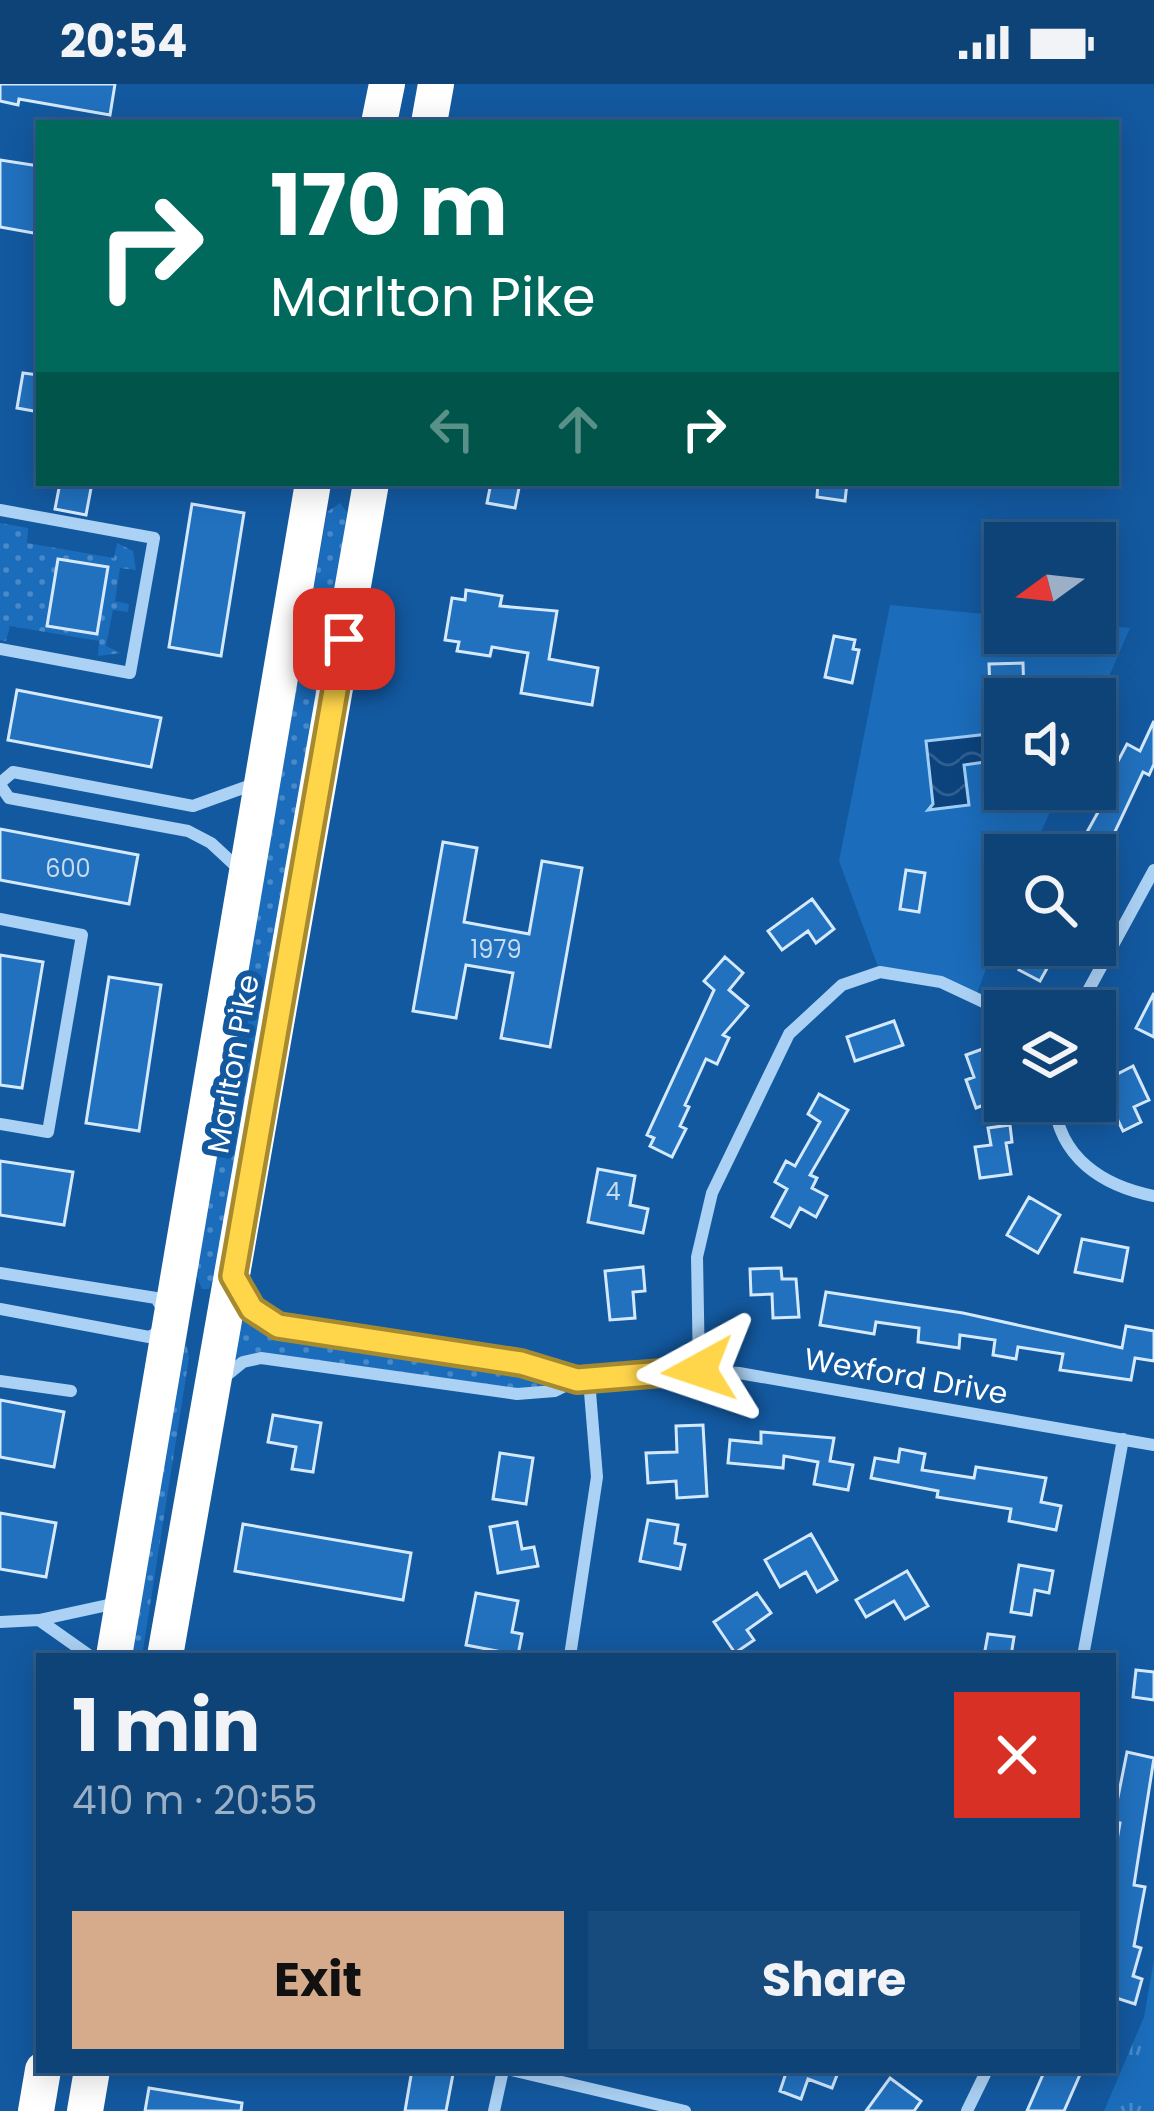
<!DOCTYPE html>
<meta charset="utf-8">
<style>
:root{--surface:#0e4378;--page:#174a7d;--text:#f1f3f6;--muted:#9bb0c6;--line:#2e5c8a;--accent:#d6ab8b}
body{margin:0;font-family:Poppins,sans-serif;background:var(--page);color:var(--text);height:100vh;display:flex;flex-direction:column;font-size:45px;white-space:nowrap}
*{box-sizing:border-box;margin:0}
p{font-size:39px;color:var(--muted)}
.icon{flex:none;width:66px;height:66px;fill:none;stroke:currentColor;stroke-width:2;stroke-linecap:round;stroke-linejoin:round}
.map{position:relative;flex:1;overflow:hidden}
.panel{position:absolute;left:36px;top:1569px;width:1080px;height:420px;display:flex;flex-direction:column;background:var(--surface);border-radius:0px;box-shadow:0 6px 30px #0003,0 0 0 3px var(--line)}
.panel>*{flex:none}
.guide{position:absolute;left:36px;top:36px;width:1083px;height:366px;border-radius:0px;box-shadow:0 6px 30px #0003,0 0 0 3px var(--line);background:#00695c;color:#fff;overflow:hidden}
.needle{width:78px;rotate:255deg}
.controls{position:absolute;left:984px;top:438px;display:grid;gap:24px}
.controls a{display:grid;place-items:center;width:132px;height:132px;border-radius:0px;background:var(--surface);box-shadow:0 6px 30px #0003,0 0 0 3px var(--line);font-size:60px}
.pin{position:absolute;display:grid;place-items:center;width:102px;height:102px;color:#fff;margin:-51px;border-radius:24px;box-shadow:0 6px 18px #0006}
.me{position:absolute;width:132px;margin:-66px;rotate:265deg;stroke-linejoin:round;filter:drop-shadow(0 0 9px #0008)}
.turn{display:flex;align-items:center;gap:42px;height:252px;padding:0 36px;font-size:54px}
.turn .icon{width:156px;height:156px;stroke-width:2.5}
.turn b{display:block;font-size:84px;line-height:102px}
.lanes{display:flex;align-items:center;height:114px;padding:0 36px;background:#0003;justify-content:center;gap:60px;direction:ltr}
.lanes .off{opacity:.35}
.round{display:grid;place-items:center;flex:none;width:126px;height:126px;border-radius:0px;background:var(--page)}
.summary{display:flex;align-items:center;justify-content:space-between;height:204px;padding:0 36px}
h1{font-size:72px;font-weight:700;line-height:90px}
.action{display:flex;gap:24px;margin-top:auto;padding:24px 36px}
.action a{flex:1;height:138px;border-radius:0px;background:var(--accent);color:#111;font-size:48px;font-weight:700;line-height:138px;text-align:center}
.action a+a{background:var(--page);color:var(--text)}
.status{display:flex;justify-content:space-between;align-items:center;height:84px;padding:0 60px;background:var(--surface);direction:ltr}
.status svg{height:33px;fill:currentColor}
.map>svg:first-child{display:block}
</style>
<div class="status"><b>20:54</b><svg viewBox="0 0 49 12"><path d="M0 12V9h3v3zM5 12V6h3v6zM10 12V3h3v9zM15 12V0h3v12zM26 1h20v11H26zM47 4h2v5h-2z"/></svg></div>
<div class="map">
<svg width="1154" height="2027" viewBox="0 0 1154 2027">
<defs>
<pattern id="grass-dots" width="8" height="8" patternUnits="userSpaceOnUse" patternTransform="scale(3)"><rect width="8" height="8" fill="#1b6cba"/><path d="M2 2h.1M6 6h.1" fill="none" stroke="#4989c8" stroke-width="1.8" stroke-linecap="round"/></pattern>
<pattern id="park-tufts" width="24" height="20" patternUnits="userSpaceOnUse" patternTransform="scale(3)"><rect width="24" height="20" fill="#1b6cba"/><path d="M3 7l-1-3M5 7V3M7 7l1-3M15 17l-1-3M17 17v-4M19 17l1-3" fill="none" stroke="#4989c8"/></pattern>
<pattern id="water-waves" width="16" height="10" patternUnits="userSpaceOnUse" patternTransform="scale(3)"><rect width="16" height="10" fill="#0c437c"/><path d="M0 5q4-4 8 0t8 0" fill="none" stroke="#305f90"/></pattern>
</defs>
<rect width="100%" height="100%" fill="#1359a0"/>
<path fill="url(#grass-dots)" d="M340,419l7,9 -1,11 -129,748 -8,18h-7l-7,-16 132,-761z
M0,439l28,5 -1,15 87,15 3,-15 16,8 3,19 -16,-2 -5,33 14,3 -1,8 -15,-2 -7,36 15,7 -23,3 1,-15 -89,-15 -4,15 -6,-1z
M233,1192l32,43 256,44 56,17 -60,14 -256,-36 -35,15z
M186,1258l3,16 -47,298h-12z"/>
<path fill="url(#park-tufts)" d="M1154,1876v151h-50l40,-94z"/>
<path fill="#1b6cba" d="M890,521l115,11v17h90v-9l35,4 -35,81v-10h-90v90h55l-29,66h-26v60l-29,82 -96,-25 -41,-111z"/>
<path fill="url(#water-waves)" stroke="#9ecdf7" stroke-width="3" d="M989,650l3,27 -28,4 5,40 -41,5 5,-6 -7,-63z"/>
<path fill="#2171bf" stroke="#d4e9fe" stroke-width="3" d="M0,0h115l-5,31 -91,-16 -1,6 -18,-4z
M0,76l39,6v68l-39,-7z
M23,289l16,2v37l-22,-4z
M60,399h32l-6,32 -31,-6z
M491,399h29l-5,25 -28,-5z
M818,399h29l-2,18 -28,-4z
M192,420l52,9 -23,143 -52,-9z
M58,475l50,8 -11,67 -50,-8z
M466,506l36,6 -2,10 57,5 -8,48 49,9 -6,37 -71,-12 7,-40 -36,-6 -2,9 -33,-5 2,-9 -14,-2 7,-42 13,2z
M834,552l21,4 -2,9 6,1 -7,33 -27,-6z
M1023,579l1,36h-19v16h-14l-2,-51z
M17,606l144,28 -10,49 -143,-27z
M1154,637v43l-5,11 -6,-3 -39,83 -23,-12 31,-56 -6,-3 21,-40 13,7z
M0,745l138,26 -9,49 -129,-24z
M443,758l34,6 -13,74 65,12 13,-73 40,7 -32,179 -49,-9 12,-65 -47,-8 -10,53 -43,-7z
M906,786l19,3 -6,39 -19,-3z
M812,815l22,30 -18,14 -8,-12 -26,19 -14,-19z
M1033,861h27l-20,36 -21,-11z
M0,871l43,7 -21,126 -22,-3z
M725,873l18,16 -14,17 19,16 -25,29 6,3 -12,26 -11,-5 -21,46 4,2 -9,19 6,3 -14,28 -22,-11 4,-8 -7,-3 67,-145 -10,-9z
M109,893l52,8 -22,146 -53,-8z
M1154,909v44l-18,-9z
M894,937l9,24 -48,16 -8,-24z
M988,963l17,50 -29,11 -10,-28 8,-3 -8,-22z
M1133,982l16,34 -15,7 7,15 -18,9 -23,-48z
M819,1010l29,16 -38,65 7,3 -5,10 15,8 -11,21 -16,-9 -10,19 -18,-10 15,-28 -12,-7 11,-21 9,5 25,-44 -12,-8z
M1010,1041l2,17 -6,1 5,31 -31,4 -5,-31 16,-2 -3,-17z
M0,1077l73,11 -9,53 -64,-10z
M598,1085l37,7 -5,29 18,4 -5,24 -55,-11z
M1029,1113l31,18 -22,38 -31,-18z
M1082,1155l46,9 -6,33 -47,-9z
M643,1183l2,24 -12,1 2,26 -25,2 -5,-49z
M781,1184l1,11h14l3,38 -26,1 -1,-24 -21,1 -1,-26z
M826,1208l137,21 159,35 4,-22 28,5v30l-19,-3 -4,22 -71,-10 3,-16 -45,-7 -2,12 -23,-4 2,-15 -35,-5 -1,13 -41,-6 1,-14 -43,-6 -2,12 -54,-9z
M0,1316l64,12 -10,55 -54,-10z
M273,1331l48,8 -8,49 -21,-3 4,-22 -28,-5z
M703,1341l4,71 -30,2 -1,-17 -28,2 -2,-30 31,-1 -1,-26z
M761,1348l73,6 -4,23 23,4 -5,25 -34,-6 4,-22 -34,-6 -1,12 -55,-5 2,-23 31,3z
M900,1365l25,5 -3,16 52,8 2,-11 70,11 -5,24 20,4 -5,24 -47,-9 2,-12 -74,-12 1,-6 -67,-13 4,-20 23,4z
M500,1369l33,5 -7,46 -33,-5z
M0,1429l56,10 -10,54 -46,-8z
M648,1436l30,5 -3,18 10,2 -5,24 -40,-8z
M517,1438l5,27 12,-2 4,19 -40,7 -8,-46z
M243,1440l168,29 -8,47 -168,-29z
M811,1450l26,46 -20,12 -11,-20 -26,15 -15,-27z
M1019,1481l34,6 -4,22 -14,-3 -4,25 -20,-3z
M907,1487l21,35 -23,13 -11,-18 -28,16 -10,-17z
M476,1509l42,8 -6,31 10,2 -4,21 -52,-10z
M757,1509l14,20 -24,17 7,10 -19,13 -21,-31z
M988,1550l26,3 -3,19h-27z
M1136,1586l18,2v28l-21,-3z
M1127,1668l27,6 -20,127 11,2 -11,59 7,2 -8,28 9,3 -7,25 -22,-7 4,-101 -4,-1v-32l7,-40 -7,-1v-26l5,1z
M412,1986l41,4 -7,37h-41z
M787,1986h52l-7,18 -24,-9 -7,20 -21,-8z
M1045,1986h37l-18,41h-37z
M890,1994l31,23 -7,10h-48z
M149,2004l93,15 -1,8h-96z"/>
<g fill="none" stroke-linecap="round" stroke-linejoin="round">
<path stroke="#abd1f4" stroke-width="12" d="M0,426l154,28 -24,135 -130,-24
M0,699l13,-11 180,34 64,-23
M0,701l9,13 179,33 23,12 28,26
M0,835l82,16 -34,197 -48,-8
M1077,927l77,-141
M1054,1017c5,57 49,85 100,95
M0,1189l156,25 8,13
M0,1225l149,28 13,-7
M699,1286l-2,-113 15,-64 77,-159 53,-49 38,-13 61,10 64,30
M222,1295l21,-17 18,-4 256,36 38,-3 22,-11 -56,-17 -243,-37 -26,-17 -14,-23
M577,1296l122,-10 40,3 415,72
M0,1297l71,10
M0,1538l39,-2
M90,1572l-51,-36 78,-17
M570,1572l27,-179 -8,-97
M1083,1572l40,-217
M511,1986l174,41
M494,2027l9,-41
M967,2027l20,-41"/>
<path stroke="#fff" stroke-width="36" d="M379,39l8,-39
M429,39l7,-39
M114,1572l199,-1173
M165,1572l206,-1173
M36,2027l7,-41
M85,2027l7,-41"/>
</g>
<g fill="none" stroke-linecap="round" stroke-linejoin="round">
<defs>
<path id="route" d="M344,555l-111,637 19,33 26,17 243,37 56,17 122,-10"/>
</defs>
<use href="#route" stroke="#a68a30" stroke-width="30"/>
<use href="#route" stroke="#ffd54a" stroke-width="21"/>
</g>
<g text-anchor="middle" dominant-baseline="central" stroke-width="12" stroke-linejoin="round" paint-order="stroke">
<g font-size="24" fill="#c8dcef">
<text x="68" y="784">600</text>
<text x="496" y="865">1979</text>
<text x="613" y="1107">4</text>
</g>
<g font-size="30" fill="#fff" stroke="#1359a0">
<text transform="translate(233 980) rotate(-80)">Marlton Pike</text>
<text transform="translate(906 1292) rotate(10)">Wexford Drive</text>
</g>
</g>
</svg>
<div class="controls">
<a><svg class="needle" viewBox="-14 -14 28 28"><path d="M0-13l5 13h-10z" fill="#e53935"/><path d="M0 13l5-13h-10z" fill="#9bb0c6"/></svg></a>
<a><svg class="icon" aria-label="sound" viewBox="0 0 24 24"><path d="M4 9h4l5-4v14l-5-4H4zM17 9q2 3 0 6"/></svg></a>
<a><svg class="icon" aria-label="search" viewBox="0 0 24 24"><circle cx="10" cy="10" r="6"/><path d="M15 15l6 6"/></svg></a>
<a><svg class="icon" aria-label="layers" viewBox="0 0 24 24"><path d="M12 4l9 5-9 5-9-5zM3 14l9 5 9-5"/></svg></a>
</div>
<div class="pin" style="left:344px;top:555px;background:#d93025"><svg class="icon" aria-label="arrive" viewBox="0 0 24 24"><path d="M6 21V4h12l-3 4 3 4H6"/></svg></div>
<svg class="me" style="left:699px;top:1286px" viewBox="-20 -20 40 40"><path d="M0-17L14 15 0 8-14 15z" fill="#ffd54a" stroke="#fff" stroke-width="4"/></svg>
<div class="guide">
<div class="turn"><svg class="icon" aria-label="right" viewBox="0 0 24 24"><path d="M7 20v-9h11M14 6l5 5-5 5"/></svg><div><b>170 m</b>Marlton Pike</div></div>
<div class="lanes"><svg class="icon off" aria-label="left" viewBox="0 0 24 24"><path d="M17 20v-9H6M10 6l-5 5 5 5"/></svg><svg class="icon off" aria-label="ahead" viewBox="0 0 24 24"><path d="M12 20V5M6 11l6-6 6 6"/></svg><svg class="icon" aria-label="right" viewBox="0 0 24 24"><path d="M7 20v-9h11M14 6l5 5-5 5"/></svg></div>
</div>
<section class="panel">
<div class="summary"><div><h1>1 min</h1><p>410 m · 20:55</p></div><a class="round" style="background:#d93025;color:#fff"><svg class="icon" aria-label="close" viewBox="0 0 24 24"><path d="M6 6l12 12M18 6L6 18"/></svg></a></div>
<div class="action"><a>Exit</a><a>Share</a></div>
</section>
</div>
